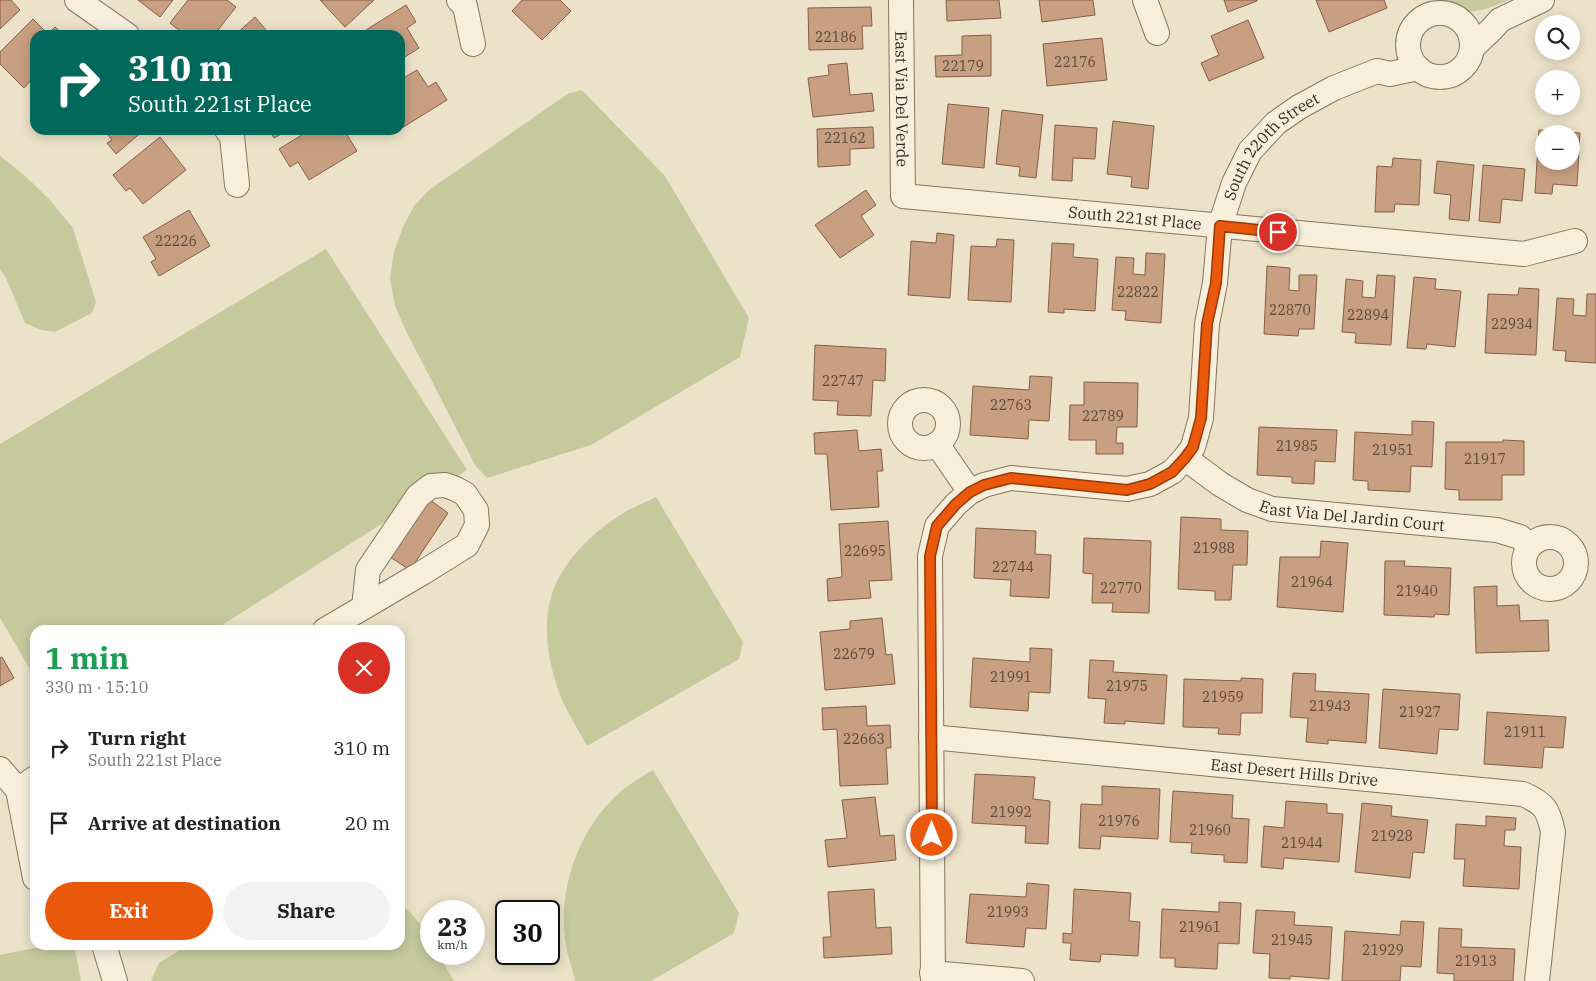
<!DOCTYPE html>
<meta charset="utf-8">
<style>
:root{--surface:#fff;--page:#f2f2f2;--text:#222;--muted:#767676;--accent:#ea580c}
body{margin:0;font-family:"IBM Plex Serif",serif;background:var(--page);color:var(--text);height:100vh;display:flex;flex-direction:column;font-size:19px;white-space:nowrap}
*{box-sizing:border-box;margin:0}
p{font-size:16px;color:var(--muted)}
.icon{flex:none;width:28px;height:28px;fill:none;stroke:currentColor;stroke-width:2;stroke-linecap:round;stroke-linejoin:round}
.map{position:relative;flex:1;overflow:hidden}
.drawer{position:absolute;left:30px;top:625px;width:375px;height:325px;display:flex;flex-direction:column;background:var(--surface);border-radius:15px;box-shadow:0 2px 12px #0003}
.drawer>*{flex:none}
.banner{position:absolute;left:30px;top:30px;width:375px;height:105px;border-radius:15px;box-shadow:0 2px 12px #0003;background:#00695c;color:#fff;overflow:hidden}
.fabs{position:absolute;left:1535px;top:15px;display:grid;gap:10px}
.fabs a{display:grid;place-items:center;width:45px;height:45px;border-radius:50%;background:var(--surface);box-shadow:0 2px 12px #0003;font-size:25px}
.speed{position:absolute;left:420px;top:900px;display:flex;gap:10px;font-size:25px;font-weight:700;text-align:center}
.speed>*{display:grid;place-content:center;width:65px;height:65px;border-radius:50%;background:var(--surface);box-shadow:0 2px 12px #0003;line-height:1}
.speed small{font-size:12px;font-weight:400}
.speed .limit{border:2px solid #111;border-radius:8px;background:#fff;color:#111}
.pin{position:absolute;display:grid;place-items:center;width:42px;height:42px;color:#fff;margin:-21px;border:2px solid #fff;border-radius:50%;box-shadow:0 1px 5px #0007}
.me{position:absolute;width:55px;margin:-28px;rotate:0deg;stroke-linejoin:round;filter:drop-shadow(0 0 4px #0008)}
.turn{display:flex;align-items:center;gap:18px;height:105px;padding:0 15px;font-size:22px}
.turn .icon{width:65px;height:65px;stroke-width:2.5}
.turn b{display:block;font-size:35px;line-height:42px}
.round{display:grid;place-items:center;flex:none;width:52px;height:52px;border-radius:26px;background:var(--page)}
.overview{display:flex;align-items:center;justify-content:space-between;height:85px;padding:0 15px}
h1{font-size:30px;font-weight:700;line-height:38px;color:#1e9e55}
.cta{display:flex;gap:10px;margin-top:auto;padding:10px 15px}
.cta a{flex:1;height:58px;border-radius:30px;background:var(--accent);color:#fff;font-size:20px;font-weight:700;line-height:58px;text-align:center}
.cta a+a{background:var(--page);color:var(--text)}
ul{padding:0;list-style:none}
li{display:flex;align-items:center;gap:15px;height:75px;padding:0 15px}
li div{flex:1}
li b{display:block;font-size:19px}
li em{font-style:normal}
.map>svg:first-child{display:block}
</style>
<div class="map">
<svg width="1596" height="981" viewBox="0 0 1596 981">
<rect width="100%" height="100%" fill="#ece2c9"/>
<path fill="#c5ca9d" d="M1440,0h69c-25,10 -45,20 -69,0z
M582,90l83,86 84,142 -9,39 -149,88 -104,33 -12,-13 -69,-134 -11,-25 -5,-27 4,-28 9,-24 11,-21 15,-16 140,-97z
M0,156l24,19 24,23 25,30 23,74 -4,11 -37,19 -14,-2 -16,-7 -19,-45 -6,-9z
M326,249l141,221 -253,160h-179v48l-35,-60v-174z
M656,497l87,145 -4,17 -152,87c-9,-17 -20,-34 -27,-51 -11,-29 -18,-67 -9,-98 10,-34 41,-65 71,-83 10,-7 23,-11 34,-17z
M653,770l86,143 -5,20 -83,48h-76c-2,-10 -6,-20 -8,-30 -11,-51 7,-112 43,-149 13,-14 27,-23 43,-32z
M400,902c14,15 31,30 31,52h7l16,27h-303l8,-18 29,-18h212z
M49,945h25l7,36h-81v-26z"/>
<path fill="#c89f81" stroke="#865f46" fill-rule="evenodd" d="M0,0h11l9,10 -20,19z
M138,0h35l-13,17z
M188,0h39l9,7 -22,28h-29l-15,-12z
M320,0h54l-29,27z
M522,0h38l11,11 -29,29 -30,-29z
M946,0h53l2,18 -54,3z
M1039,0h54l2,15 -53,7z
M1224,0h33v1l-29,11z
M1316,0h68l3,8 -58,24z
M406,5l10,17 -9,6 12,20 -19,12v-25h-42z
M871,7l1,19h-10l1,23 -54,1 -1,-42z
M255,17l11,13 -4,5h-27z
M33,19l15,15 7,-7 9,8h-29v41l-11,12 -24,-24v-12z
M1248,20l16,38 -55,23 -8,-18 18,-8 -8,-19z
M991,35v41l-55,1 -1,-21 27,-1v-19z
M1102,38l5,42 -60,6 -4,-42z
M847,63l3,32 22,-2 2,18 -61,6 -5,-39 21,-3 -1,-10z
M417,70l11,17 8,-5 11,18 -47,29v-49z
M948,104l41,4 -5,60 -42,-4z
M1002,110l41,5 -7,63 -17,-2 1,-9 -24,-3z
M1113,121l41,5 -6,63 -17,-2 1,-10 -25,-3z
M1055,125l42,3 -2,31 -22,-1 -1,23 -20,-1z
M873,127l1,21 -24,1v16l-32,2 -1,-38z
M104,130h40l-28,24 -9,-11 5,-3z
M269,130h19l-14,8z
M310,130h34l13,21 -48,29 -11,-18 -8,5 -11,-18z
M1539,130l41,3 -3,53 -24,-2 -1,10 -17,-1zM1544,134h27v27h-27z
M160,137l26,33 -43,34 -13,-16 -4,3 -13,-16z
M1393,158l28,2 -2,45 -24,-1 -1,8h-19l2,-46 15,1z
M1437,161l37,4 -5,56 -20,-2 2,-24 -17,-2z
M1483,165l42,4 -3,32 -20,-2 -2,24 -21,-2z
M866,190l10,15 -15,11 13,19 -34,23 -25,-33z
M189,210l21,36 -51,30 -8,-14 5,-3 -13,-22z
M937,233l17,2 -4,63 -42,-3 3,-54 25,2z
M997,239l17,1 -3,62 -43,-2 3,-54 25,1z
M1052,243l22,1 -1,13 25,2 -3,52 -31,-2v4l-16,-1z
M1146,253l19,1 -4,69 -36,-3 1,-9 -14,-1 4,-53 18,1 -1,16 12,1z
M1267,266l23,2 -1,22 10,1v-16h18l-3,54h-15l-1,7 -34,-2z
M1377,275l18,1 -4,69 -36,-2 1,-10 -14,-1 4,-53 17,2 -1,16 13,1z
M1414,277l22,2 -1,10 26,2 -6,56 -28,-3 -1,5 -19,-1z
M1519,288l20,1 -3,66 -51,-2 3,-59 30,1z
M1587,294h9v69l-31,-2 1,-10 -13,-1 4,-52 17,1 -1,16 13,1z
M815,345l71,4 -1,32 -12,-1 -2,36 -34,-1 1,-14 -25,-1z
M1030,376l22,1 -3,44 -20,-1 -1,19 -58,-4 3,-49 56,4z
M1084,382l54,1 -1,44h-20l-1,16h7v11h-27v-14h-27l1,-35h14z
M1412,421l22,1 -2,45 -21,-1 -1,26 -42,-2v-9l-15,-1 2,-48 57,3z
M1259,427l78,3 -2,32 -20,-1 -1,23 -22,-1v-6l-35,-2z
M857,430l2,21 22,-2 2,22h-6l2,36 -48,3 -4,-56h-12l-1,-21z
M1503,440l21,1v34h-22v25h-43v-10l-14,-1 1,-47h57z
M430,500l18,13 -38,57 -20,-13z
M1181,517l40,2v11l27,1 -1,34h-14l-2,35h-16v-9l-37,-2z
M888,521l4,59 -23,1 2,17 -43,3 -1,-22 15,-2 -3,-53z
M976,528l60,3 -1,23 16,1 -2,43 -39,-2 1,-16 -37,-2z
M1084,538l67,3 -2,72 -37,-1 1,-9h-21l1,-29 -10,-1z
M1321,541l27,2 -5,69 -66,-5 3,-50h40z
M1385,561h20l-1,5 47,2 -2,47 -14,-1 -1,3 -50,-2z
M1497,586v20l22,-1 1,16 28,-1 1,31 -73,2 -2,-66z
M882,618l4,37 6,-1 3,30 -70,6 -5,-58 30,-3v-8z
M1030,648l22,1 -2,44 -21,-1 -1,19 -58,-4 3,-49 57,4z
M2,657l12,21 -14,8v-28z
M1090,660l24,1 -1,11 54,3 -3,49 -39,-3v3l-21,-1 2,-24 -18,-1z
M1293,673l23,1 -1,17 54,3 -3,49 -38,-3v4l-22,-2 2,-24 -18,-1z
M1241,678l22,1 -1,34h-21l-1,22 -22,-1 1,-6 -36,-1 1,-48 57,2z
M1383,689l77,5 -2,36 -19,-1 -2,25 -58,-6z
M866,706l1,20 23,-1 1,23h-5l2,36 -48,2 -3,-57 -14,1 -1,-22z
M1487,712l79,5 -3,31 -19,-1 -2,21 -58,-4z
M975,774l60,3 -2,22 17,2 -2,43 -23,-1 1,-17 -54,-3z
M1102,786l58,3 -2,50 -57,-3 -1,13 -21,-1 2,-44 21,1z
M1173,791l60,4 -1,23 17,1 -2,44 -23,-1v-7l-33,-2 1,-10 -22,-1z
M875,797l5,39 14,-1 2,25 -68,7 -3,-27 22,-2 -5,-38z
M1286,801l41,3v9l16,1 -4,48 -55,-4 -1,11 -22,-2 3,-41 20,2z
M1362,803l30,3 -1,10 37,4 -4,33 -11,-1 -3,26 -55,-6z
M1486,816l30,2 -1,12h-10l-1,16 17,1 -2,42 -56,-3 2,-27h-11l2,-35 30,2z
M1027,883l22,2 -3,44 -20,-1 -2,19 -58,-4 4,-49 56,3z
M874,889l2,39 15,-1 1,27 -68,4 -1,-21h8l-3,-45z
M1074,889l57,4 -2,28 11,1 -2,34 -37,-2 -1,8 -30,-2 1,-17h-8v-10l9,1z
M1219,902l22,1 -2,41 -21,-1 -1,26 -42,-2v-9h-15l2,-49 57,3z
M1256,910l39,2 -1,13 38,2 -3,52 -39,-3v3l-21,-1 1,-24 -17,-1z
M1401,921l23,1 -3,45 -20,-1 -1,15h-58l3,-50 55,4z
M1439,928l23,1 -1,18 54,2 -2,32h-59v-7l-17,-1z"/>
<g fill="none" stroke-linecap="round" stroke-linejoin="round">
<defs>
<g id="minor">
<path d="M77,0l50,35"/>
<path d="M459,0l6,6 8,38"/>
<path id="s1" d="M901,0l2,196 621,58 51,-13"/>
<path d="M1145,0l12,33"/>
<circle cx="1440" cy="45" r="32"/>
<path d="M1472,48l20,-19 8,-9 42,-20"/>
<path d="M227,130l5,6 5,49"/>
<circle cx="924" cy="424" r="24"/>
<path d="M937,444l33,48"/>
<path id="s2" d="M1185,458l35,26 27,16 25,9 225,21 23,7 10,9"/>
<circle cx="1550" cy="563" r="26"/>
<path d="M325,630l97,-57 45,-28 10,-20 -1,-15 -11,-16 -9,-5 -11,-4 -14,1 -13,10 -50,74 -4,37"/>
<path id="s3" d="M931,737l592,57c22,10 25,15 30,38l-16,149"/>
<path d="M0,769l18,21 17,-12"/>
<path d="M18,790l17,88"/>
<path d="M104,945l11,36"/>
<path d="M932,973l90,8"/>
<path id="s4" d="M933,981l-3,-425 7,-30 19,-22 14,-12 14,-7 27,-7 116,11 23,-5 22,-12 13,-14 8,-11 8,-29 6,-94 8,-41 5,-57 14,-43 16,-32 26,-28 23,-16 35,-19 43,-17 13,3 28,-6"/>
</g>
</defs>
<use href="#minor" stroke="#88755f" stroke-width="26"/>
<use href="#minor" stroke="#f7efdc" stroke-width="24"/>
</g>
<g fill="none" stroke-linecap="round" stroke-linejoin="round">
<defs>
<path id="route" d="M932,835l-2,-279 7,-30 19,-22 14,-12 14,-7 27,-7 116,12 23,-6 22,-12 13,-14 8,-11 8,-29 6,-94 9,-41 4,-57 58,6"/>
</defs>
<use href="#route" stroke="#983908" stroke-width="12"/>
<use href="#route" stroke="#ea580c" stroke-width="9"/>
</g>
<g text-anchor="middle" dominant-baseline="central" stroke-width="4" stroke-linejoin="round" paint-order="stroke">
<g font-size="14" fill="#5d4a39">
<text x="836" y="37">22186</text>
<text x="1075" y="62">22176</text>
<text x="963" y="66">22179</text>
<text x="845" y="138">22162</text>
<text x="176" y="241">22226</text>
<text x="1138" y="292">22822</text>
<text x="1290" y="310">22870</text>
<text x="1368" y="315">22894</text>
<text x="1512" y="324">22934</text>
<text x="843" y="381">22747</text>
<text x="1011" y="405">22763</text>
<text x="1103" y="416">22789</text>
<text x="1297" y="446">21985</text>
<text x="1393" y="450">21951</text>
<text x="1485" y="459">21917</text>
<text x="1214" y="548">21988</text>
<text x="865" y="551">22695</text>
<text x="1013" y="567">22744</text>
<text x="1312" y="582">21964</text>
<text x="1121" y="588">22770</text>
<text x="1417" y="591">21940</text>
<text x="854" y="654">22679</text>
<text x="1011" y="677">21991</text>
<text x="1127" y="686">21975</text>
<text x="1223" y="697">21959</text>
<text x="1330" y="706">21943</text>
<text x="1420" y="712">21927</text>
<text x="1525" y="732">21911</text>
<text x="864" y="739">22663</text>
<text x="1011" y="812">21992</text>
<text x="1119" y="821">21976</text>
<text x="1210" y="830">21960</text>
<text x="1392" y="836">21928</text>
<text x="1302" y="843">21944</text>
<text x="1008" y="912">21993</text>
<text x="1200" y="927">21961</text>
<text x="1292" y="940">21945</text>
<text x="1383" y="950">21929</text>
<text x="1476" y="961">21913</text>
</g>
<g font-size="16" fill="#392d21" stroke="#f4ecd8">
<text stroke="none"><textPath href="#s1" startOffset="99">East Via Del Verde</textPath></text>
<text stroke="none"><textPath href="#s4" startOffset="1066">South 220th Street</textPath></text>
<text stroke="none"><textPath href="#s1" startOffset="429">South 221st Place</textPath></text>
<text stroke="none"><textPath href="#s2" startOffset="182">East Via Del Jardin Court</textPath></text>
<text stroke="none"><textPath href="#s3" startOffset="365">East Desert Hills Drive</textPath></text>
</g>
</g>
</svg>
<div class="fabs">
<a><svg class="icon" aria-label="search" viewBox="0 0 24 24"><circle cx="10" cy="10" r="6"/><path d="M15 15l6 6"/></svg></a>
<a>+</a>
<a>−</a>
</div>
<div class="speed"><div>23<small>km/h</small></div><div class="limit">30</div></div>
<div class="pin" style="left:1278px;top:232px;background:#d93025"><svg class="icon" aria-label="arrive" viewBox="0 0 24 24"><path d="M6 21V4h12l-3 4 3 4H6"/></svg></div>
<svg class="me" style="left:932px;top:835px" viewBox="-20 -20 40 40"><circle r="17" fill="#ea580c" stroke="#fff" stroke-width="3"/><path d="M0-11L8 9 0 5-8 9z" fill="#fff"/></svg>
<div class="banner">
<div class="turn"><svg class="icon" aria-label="right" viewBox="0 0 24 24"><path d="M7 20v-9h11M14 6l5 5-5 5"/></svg><div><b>310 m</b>South 221st Place</div></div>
</div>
<section class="drawer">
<div class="overview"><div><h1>1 min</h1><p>330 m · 15:10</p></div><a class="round" style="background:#d93025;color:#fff"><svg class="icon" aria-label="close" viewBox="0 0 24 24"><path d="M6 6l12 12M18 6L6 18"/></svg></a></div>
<ul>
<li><svg class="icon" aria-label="right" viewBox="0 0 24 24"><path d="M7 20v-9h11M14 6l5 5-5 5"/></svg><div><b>Turn right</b><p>South 221st Place</p></div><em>310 m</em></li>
<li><svg class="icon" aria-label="arrive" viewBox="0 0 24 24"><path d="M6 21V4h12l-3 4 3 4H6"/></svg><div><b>Arrive at destination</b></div><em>20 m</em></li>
</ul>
<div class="cta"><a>Exit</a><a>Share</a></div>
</section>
</div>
